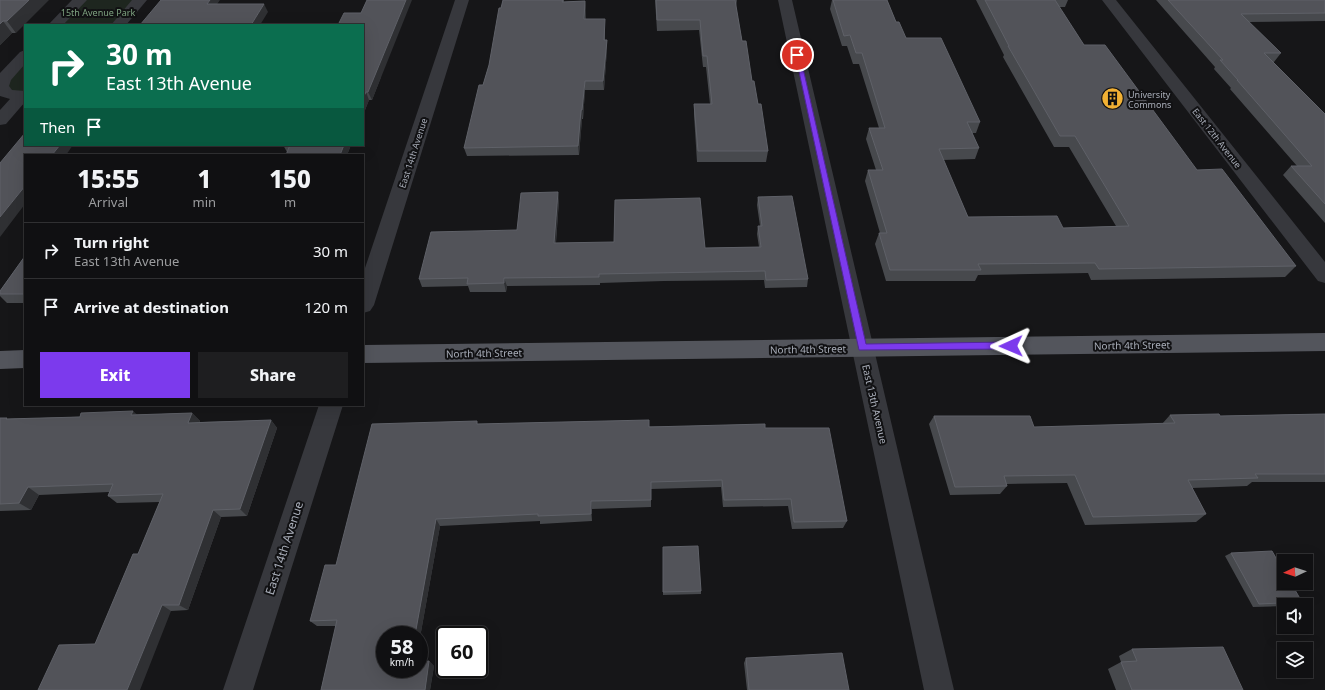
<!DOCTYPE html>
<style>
:root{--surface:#101012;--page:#1e1e20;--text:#f1f3f6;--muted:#9c9d9f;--line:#303032;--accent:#7c3aed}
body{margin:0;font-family:"Noto Sans",sans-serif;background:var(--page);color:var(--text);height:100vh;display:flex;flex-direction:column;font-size:15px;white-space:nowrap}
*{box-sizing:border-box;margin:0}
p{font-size:13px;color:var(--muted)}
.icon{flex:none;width:22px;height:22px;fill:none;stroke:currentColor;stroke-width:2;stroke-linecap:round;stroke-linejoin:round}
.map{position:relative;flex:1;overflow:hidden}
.panel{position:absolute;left:24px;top:154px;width:340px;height:252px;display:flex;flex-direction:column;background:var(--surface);border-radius:0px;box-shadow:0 4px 16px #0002,0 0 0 1px var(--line)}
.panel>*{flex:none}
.guide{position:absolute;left:24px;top:24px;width:340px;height:122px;border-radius:0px;box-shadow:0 4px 16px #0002,0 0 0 1px var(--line);background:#0b6e4f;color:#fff;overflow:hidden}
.needle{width:26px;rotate:266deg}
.tools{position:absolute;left:1277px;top:554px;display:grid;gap:8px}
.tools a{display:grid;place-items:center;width:36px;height:36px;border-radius:0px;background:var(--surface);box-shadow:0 4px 16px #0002,0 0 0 1px var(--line);font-size:20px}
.speed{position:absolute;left:376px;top:626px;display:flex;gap:8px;font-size:20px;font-weight:700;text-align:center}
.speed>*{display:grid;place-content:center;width:52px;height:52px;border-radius:50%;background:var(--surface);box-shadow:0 4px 16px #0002,0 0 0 1px var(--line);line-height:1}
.speed small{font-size:10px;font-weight:400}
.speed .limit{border:2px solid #111;border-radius:6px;background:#fff;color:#111}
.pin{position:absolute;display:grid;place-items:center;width:34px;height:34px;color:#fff;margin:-17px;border:2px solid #fff;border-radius:50%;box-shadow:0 1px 4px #0007}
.me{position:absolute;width:44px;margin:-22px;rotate:269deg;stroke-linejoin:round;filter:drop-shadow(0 0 3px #0008)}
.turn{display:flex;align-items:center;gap:14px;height:84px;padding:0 16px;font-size:18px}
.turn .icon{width:52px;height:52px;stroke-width:2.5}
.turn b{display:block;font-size:28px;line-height:34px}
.then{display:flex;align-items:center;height:38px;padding:0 16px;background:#0003;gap:8px;font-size:15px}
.eta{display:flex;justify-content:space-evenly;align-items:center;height:68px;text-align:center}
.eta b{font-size:24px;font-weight:800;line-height:28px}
.cta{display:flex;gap:8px;margin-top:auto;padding:8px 16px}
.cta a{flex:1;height:46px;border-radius:0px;background:var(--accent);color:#fff;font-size:16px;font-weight:800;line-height:46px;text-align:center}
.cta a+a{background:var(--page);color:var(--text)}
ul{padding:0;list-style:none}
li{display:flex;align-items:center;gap:12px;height:56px;padding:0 16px;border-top:1px solid var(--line)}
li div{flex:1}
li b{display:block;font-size:15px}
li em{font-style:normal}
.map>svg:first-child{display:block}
</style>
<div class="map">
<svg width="1325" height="690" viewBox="0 0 1325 690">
<rect width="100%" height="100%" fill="#161618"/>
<path fill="#1e261f" d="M80,0h60l-22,25h-63z
M25,55v41l-19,-3 -3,-14z"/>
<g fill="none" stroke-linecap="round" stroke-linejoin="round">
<path fill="#37383d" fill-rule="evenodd" d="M72,0h15l-24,25h-15z
M132,0h15l-21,25h-15z
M455,0h14l-95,305 -4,6 -7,2v-39z
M778,0h14l162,690h-30z
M1102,0h14l209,262v21l-7,-2z
M25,50v14l-14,16 -2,6 3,4 13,1v11l-19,22 -6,1v-15l10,-11 -10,-3v-23l20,-21z
M319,405h24l-90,285h-30z"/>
<path fill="#53555c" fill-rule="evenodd" d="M1325,333v18l-962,12v-18z
M25,350v18l-25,1v-18z"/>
</g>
<path fill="#47494d" d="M0,0l16,33h-4l-12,12z
M503,0h61v2l21,-1 1,9v9l19,9v12h2v9l-3,41h-19l-2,29h-1l-3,36 -112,1 -3,-8 25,-83z
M655,0h82l-1,7 6,34 16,63 10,47 -2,11h-69l-3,-47v-11h16l-4,-37h-3l-4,-37 -42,1z
M832,0h55l9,22 10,16 74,84 -4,11h-4l7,15 -4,11 -32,1 25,57 95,11 53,-2 -47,-79h-15l-51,-90 1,-2 -28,-55h92l-3,7h-6l25,38 113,125 99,96 -11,11 -194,3 -3,-7 -110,2 -3,6h-89l-11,-37 4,-11h1l-15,-52 3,-11h8l-10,-31 3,-11h10l-20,-64h-6l-6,-18h-5l-12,-37z
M1156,0h169v21l-76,1 32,31 -7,9h-2l53,52v109l-42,-48 8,-9h6l-67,-77 1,-1 -17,-19 1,-2z
M363,25l18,52 -9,23h-3l-6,15z
M283,145h68l-4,10h-61l1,-3z
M758,197l50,82 -1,8 -42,1 -1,-8 -100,1 -64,2v2l-93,1 -1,6h-36l-2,-6 -46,1 -3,-8 98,-49 42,-30 -3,43 149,5 54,-1 -2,-13 1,-8h2l-3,-21z
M25,256v47h-18l-7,-7v-5z
M192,413l8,8v1l71,-2 6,8 -30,88 -26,1 -33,93 -17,1 -76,33 43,-90 22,-52 -43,1 -9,-7 1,-4 -70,3 -8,15 -31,1v-93l9,1z
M1325,414v68h-73l-5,4 -55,2 14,26 -10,8 -111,3 -18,-42 -61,1 1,2 -7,8 -50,1 -21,-71 5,-8 100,11 128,-3 8,-9 50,1z
M478,424l287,4 82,93 -4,7 -51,1 -4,-23 -65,1 -2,-20 -70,2v18l-59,2v12l-52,3v-3l-100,5 -21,117v-8l-34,34 44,-8 5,5 -4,24h-109l15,-64h-19l-7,-5 26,-56z
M663,547l38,44v3l-38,1z
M1231,553l71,49 -7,3h-11v1l-31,1 -28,-51z
M1132,649l111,41h-127l-8,-21 13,-7 -2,-6z
M746,658l103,32h-102l-3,-27z"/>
<path fill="#2f3033" d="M29,0h20l-33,33 -9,-12z
M210,0h10l-9,13 -4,-9z
M406,0h6l-40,100 -4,-8z
M585,1l1,9 -1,18 -1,-9z
M264,4l4,8 -8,13h-9z
M3,21l9,12 -12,12v-21z
M607,40v9l-3,41 -1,-9z
M585,81v9l-2,29 -1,-9z
M366,92l3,8 -6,15v-17z
M581,110l1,9 -3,36 -1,-9z
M60,145h13l-7,10h-14z
M344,145h7l-4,10h-7z
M25,186v18l-25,33v-20z
M558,192l1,8 -4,51 -1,-8z
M504,278l3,8 -1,6 -2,-9z
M133,411l9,8 -11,-4z
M192,413l8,8 -4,10 -8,-8z
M271,420l6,8 -30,88 -7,-7z
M28,487l11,8 -8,15 -12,-7z
M591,501l1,8v12l-1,-7z
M213,510l8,7 -33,93 -9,-5z
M436,519l4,7 -21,117v-8h-4z
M162,605l9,6 -31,79h-13z
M429,661l5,5 -4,24h-5z"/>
<path fill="#525359" stroke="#5f6168" d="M0,0h29l-22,21h-4l-3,3z
M161,0h49l-3,4h57l-13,21h-111z
M367,0h39l-38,92h-2l-3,6v-73h-25l6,-12h17z
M503,0h60l-1,2 23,-1 -1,18h21l-1,21h3l-4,41h-18l-3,29h-1l-3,36 -114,2 15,-63h4l6,-20 10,-57h2z
M656,0h79l7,41h4l6,40h2l4,23h3l7,47h-70l-4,-47h18l-5,-48h-4l-3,-36h-43z
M833,0h54l9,22h3l7,16h35l39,84h-13l12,26 -40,1 29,68 89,-1 6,12 66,-2 -54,-90h-15l-52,-90h1l-24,-46h70l29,45h21l92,125 25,-1 74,97 -197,3 -4,-6 -117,1 3,6h-91l-11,-37h8l-19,-63h15l-14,-42h16l-23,-75h-6l-6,-18 -6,1z
M1168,0h157v13l-84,1 40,39h-17l61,61v90l-34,-38h21l-75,-86h1l-18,-20h3z
M25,133v12h35l-8,10h-27v31l-25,31v-54z
M290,145h54l-4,10h-54z
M558,192l-4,51 60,-1 1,-42 85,-2 5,50 56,-1 -3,-21h4l-4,-29 34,-1 16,83 -42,1 -1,-9 -166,3v3l-95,1v5l-37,1 1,-6 -49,1 12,-47 86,-2 4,-37z
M25,256v38h-25v-3z
M133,411l-2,4 61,-2 -4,10 83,-3 -31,89 -27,1 -34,95h-17l-35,85h-89l21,-45 36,-1 38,-90h5l25,-60 -55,2 5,-12 -85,3 -9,16 -19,1v-86h7l-1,1 74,-2 1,-4z
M1219,414l1,2 105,-2v60h-70l3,4 -70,2 18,34 -113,3 -18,-42 -71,1 3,10 -52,1 -21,-71h96l4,11 141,-4 -5,-8z
M649,420v7l116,-3v4h64l18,93 -53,1 -3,-23 -67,1 -2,-20 -71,2v18l-60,1v13l-53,2v-2l-102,5 -21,116h-30v34h34v-7l10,-1 -4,29h-104l16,-70 -27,1 15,-56h11l36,-141 105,-3v3z
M698,546l3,45 -38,1v-45z
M1272,551l12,21v11h7l11,19 -43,2 -28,-51z
M1223,647l20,43h-111l-11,-28 16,-1 -5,-12z
M842,653l7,37h-100l-3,-32z"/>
<path fill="#7c3aed" stroke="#51269a" d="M795,53l5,2 66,289 145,-2 5,4 -2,3 -155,1z"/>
<defs>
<symbol id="building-disc" viewBox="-11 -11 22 22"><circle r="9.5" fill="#f2b134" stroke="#111113"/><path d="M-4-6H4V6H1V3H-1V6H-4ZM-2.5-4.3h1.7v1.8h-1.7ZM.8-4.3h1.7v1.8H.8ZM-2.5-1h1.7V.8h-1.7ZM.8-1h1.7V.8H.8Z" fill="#111"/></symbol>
</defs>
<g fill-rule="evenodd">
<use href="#building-disc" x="1100" y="86" width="25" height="25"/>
</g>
<g text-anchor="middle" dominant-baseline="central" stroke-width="4" stroke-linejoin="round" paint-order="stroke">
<g font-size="9" fill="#7fa381" stroke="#111113">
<text x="98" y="12">15th Avenue Park</text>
</g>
<g font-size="9" fill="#a8adb8" stroke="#111113" text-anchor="start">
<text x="1128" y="94">University<tspan x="1128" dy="10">Commons</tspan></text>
</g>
<g font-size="9" fill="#a8adb8" stroke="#111113">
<text transform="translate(1217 138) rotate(52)">East 12th Avenue</text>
<text transform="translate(413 153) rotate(-72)">East 14th Avenue</text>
</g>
<g font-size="10" fill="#a8adb8" stroke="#111113">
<text transform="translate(1132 345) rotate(-1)">North 4th Street</text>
<text transform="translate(808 349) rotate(-1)">North 4th Street</text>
<text transform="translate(484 353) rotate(-1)">North 4th Street</text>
<text transform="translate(875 404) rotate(77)">East 13th Avenue</text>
</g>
<g font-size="12" fill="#a8adb8" stroke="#111113">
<text transform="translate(284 548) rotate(-72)">East 14th Avenue</text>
</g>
</g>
</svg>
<div class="tools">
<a><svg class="needle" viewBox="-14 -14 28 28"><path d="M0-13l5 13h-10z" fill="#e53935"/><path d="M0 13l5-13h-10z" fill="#9c9d9f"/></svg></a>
<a><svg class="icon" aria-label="sound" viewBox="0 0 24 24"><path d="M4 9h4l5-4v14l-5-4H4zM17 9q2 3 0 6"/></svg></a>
<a><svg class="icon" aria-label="layers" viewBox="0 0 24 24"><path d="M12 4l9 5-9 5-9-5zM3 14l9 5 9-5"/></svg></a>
</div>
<div class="speed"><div>58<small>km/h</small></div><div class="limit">60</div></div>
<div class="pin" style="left:797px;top:55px;background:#d93025"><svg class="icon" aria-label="arrive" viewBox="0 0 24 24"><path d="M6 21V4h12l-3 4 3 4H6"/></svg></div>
<svg class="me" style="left:1011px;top:346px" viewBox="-20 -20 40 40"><path d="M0-17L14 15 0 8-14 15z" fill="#7c3aed" stroke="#fff" stroke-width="4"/></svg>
<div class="guide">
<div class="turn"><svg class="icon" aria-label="right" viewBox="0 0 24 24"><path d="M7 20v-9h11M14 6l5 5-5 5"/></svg><div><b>30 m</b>East 13th Avenue</div></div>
<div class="then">Then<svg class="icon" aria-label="arrive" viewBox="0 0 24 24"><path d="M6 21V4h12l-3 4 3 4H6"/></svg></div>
</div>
<section class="panel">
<div class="eta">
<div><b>15:55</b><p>Arrival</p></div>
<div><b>1</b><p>min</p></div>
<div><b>150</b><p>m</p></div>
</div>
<ul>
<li><svg class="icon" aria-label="right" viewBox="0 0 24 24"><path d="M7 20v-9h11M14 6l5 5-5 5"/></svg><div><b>Turn right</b><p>East 13th Avenue</p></div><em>30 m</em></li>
<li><svg class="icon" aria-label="arrive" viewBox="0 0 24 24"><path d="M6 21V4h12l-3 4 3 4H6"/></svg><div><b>Arrive at destination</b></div><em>120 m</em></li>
</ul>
<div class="cta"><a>Exit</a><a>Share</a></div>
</section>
</div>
